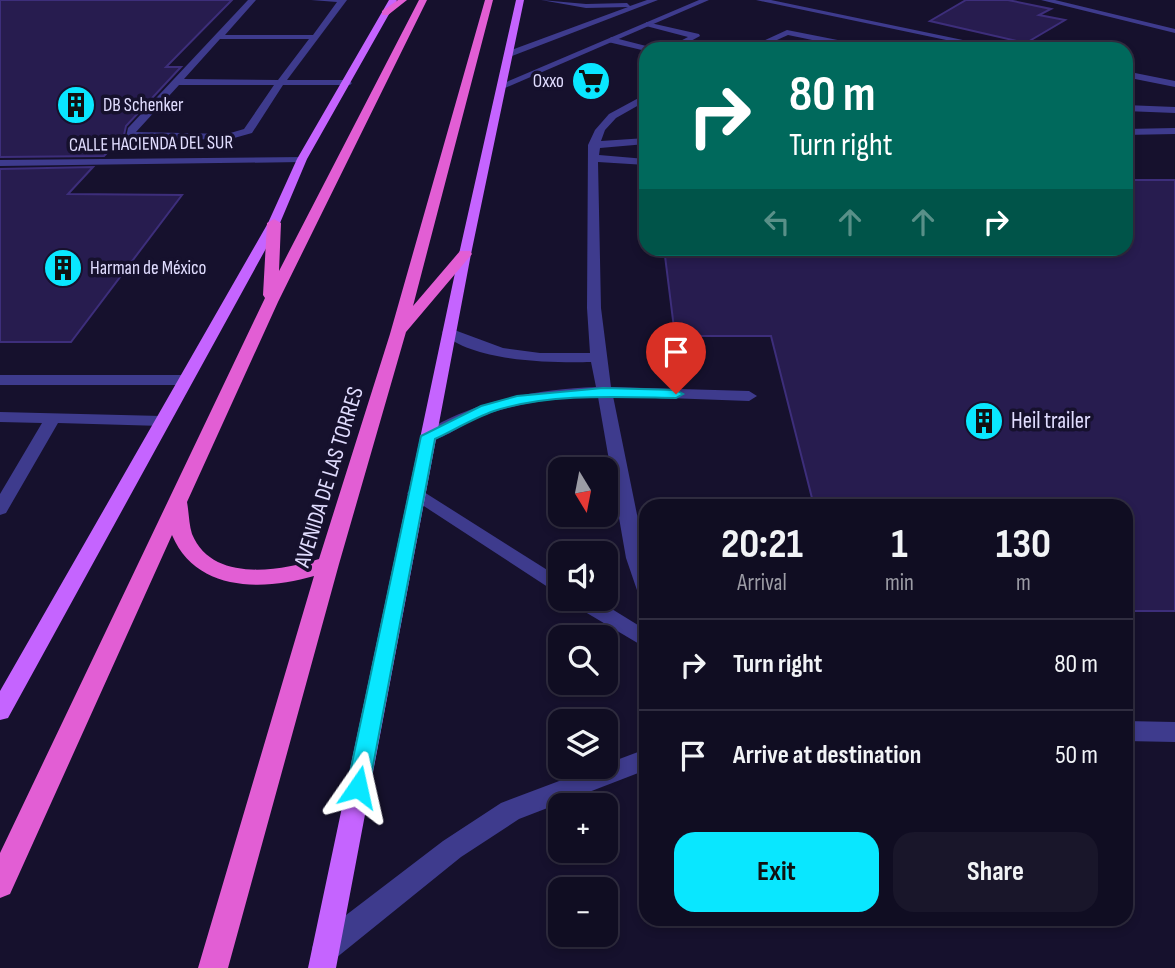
<!DOCTYPE html>
<meta charset="utf-8">
<style>
:root{--surface:#100d22;--page:#19162a;--text:#f1f3f6;--muted:#9c9ca5;--line:#302d40;--accent:#09e7ff}
body{margin:0;font-family:"Sofia Sans Condensed",sans-serif;background:var(--page);color:var(--text);height:100vh;display:flex;flex-direction:column;font-size:26px;white-space:nowrap}
*{box-sizing:border-box;margin:0}
p{font-size:23px;color:var(--muted)}
.icon{flex:none;width:38px;height:38px;fill:none;stroke:currentColor;stroke-width:2;stroke-linecap:round;stroke-linejoin:round}
.map{position:relative;flex:1;overflow:hidden}
.side{position:absolute;left:639px;top:499px;width:494px;height:427px;display:flex;flex-direction:column;background:var(--surface);border-radius:21px;box-shadow:0 4px 10px #0003,0 0 0 2px var(--line)}
.side>*{flex:none}
.guide{position:absolute;left:639px;top:42px;width:494px;height:214px;border-radius:21px;box-shadow:0 4px 10px #0003,0 0 0 2px var(--line);background:#00695c;color:#fff;overflow:hidden}
.needle{width:46px;rotate:170deg}
.buttons{position:absolute;left:548px;top:457px;display:grid;gap:14px}
.buttons a{display:grid;place-items:center;width:70px;height:70px;border-radius:14px;background:var(--surface);box-shadow:0 4px 10px #0003,0 0 0 2px var(--line);font-size:35px}
.pin{position:absolute;display:grid;place-items:center;width:60px;height:60px;color:#fff;margin:-72px -30px;border-radius:50% 50% 50% 0;rotate:-45deg;box-shadow:0 0 7px #0007}
.pin .icon{rotate:45deg}
.me{position:absolute;width:77px;margin:-38px;rotate:11deg;stroke-linejoin:round;filter:drop-shadow(0 0 5px #0008)}
.turn{display:flex;align-items:center;gap:24px;height:147px;padding:0 35px;font-size:32px}
.turn .icon{width:91px;height:91px;stroke-width:2.5}
.turn b{display:block;font-size:49px;line-height:60px}
.lanes{display:flex;align-items:center;height:66px;padding:0 35px;background:#0003;justify-content:center;gap:35px;direction:ltr}
.lanes .off{opacity:.35}
.eta{display:flex;justify-content:space-evenly;align-items:center;height:119px;text-align:center}
.eta b{font-size:42px;font-weight:700;line-height:49px}
.button{display:flex;gap:14px;margin-top:auto;padding:14px 35px}
.button a{flex:1;height:80px;border-radius:21px;background:var(--accent);color:#111;font-size:28px;font-weight:700;line-height:80px;text-align:center}
.button a+a{background:var(--page);color:var(--text)}
ul{padding:0;list-style:none}
li{display:flex;align-items:center;gap:21px;height:91px;padding:0 35px;border-top:2px solid var(--line)}
li div{flex:1}
li b{display:block;font-size:26px}
li em{font-style:normal}
.map>svg:first-child{display:block}
</style>
<div class="map">
<svg width="1175" height="968" viewBox="0 0 1175 968">
<rect width="100%" height="100%" fill="#16112d"/>
<path fill="#271c4f" stroke="#3d2e7b" stroke-width="2" d="M0,0h232l-66,67h15l-55,59 -2,9 -20,21 -104,1z
M966,0h42l43,9 -12,6 26,5 -39,23 -96,-22z
M93,167l-25,27 114,1 -111,147h-71v-173z
M1125,180h50v431h-50v-105h-311l-43,-170h-96l-11,-88h461z"/>
<g fill="none" stroke-linecap="round" stroke-linejoin="round">
<path fill="#3e3b8d" fill-rule="evenodd" d="M248,0h8l-31,35h88l24,-33 -26,-2h36l-60,80h60l5,3 -2,2h-67l-31,48 -25,7 -101,-3 2,-9zM220,39h89l-31,41 -94,-1zM179,85h95l-30,44 -17,5 -91,-2z
M646,22l53,12 1,2 -24,13h-11l23,-12 -42,-11z
M787,30l81,16 4,3h-16l-68,-14 -31,14h-11z
M611,37l39,10 1,2 -5,2 -38,-9z
M646,94v7l-30,17 -11,12 -4,11 45,-3v6l-46,4 -1,7 47,4v6l-48,-3 3,146 10,79 138,4 8,5 -8,5 -136,-5 33,163v39l-7,-2 -13,-38 -28,-161c-40,1 -83,5 -120,21 -16,6 -39,26 -56,22l-2,-4c5,-7 15,-10 22,-14 48,-24 101,-33 154,-35l-5,-25c-39,1 -120,0 -149,-30l7,-4 54,20 37,5h50l-3,-45 1,-163 7,-15 14,-16z
M1125,105l50,2v6l-50,-2z
M1175,128v6l-50,1v-6z
M0,375h184l8,5 -8,5h-184z
M0,412l162,4 8,5 -8,5 -104,-3 -52,90 -6,2v-21l42,-71 -42,-1z
M416,487l144,91v17l-150,-98 -3,-4z
M567,598h27l52,32v18l-76,-45z
M1125,721l50,1v20l-50,-1z
M646,749v21l-127,49 -58,38 -125,101 -10,4 -10,-4 -4,-10 4,-10 127,-97 58,-38 98,-37h7v-2z"/>
<path fill="#3e3b8d" fill-rule="evenodd" d="M756,0h15l235,49h-17z
M1125,71l50,10v6l-50,-10z"/>
<path fill="#3e3b8d" fill-rule="evenodd" d="M541,0l45,4 41,-1 3,3 17,-6h11l-146,56h-6v-4l122,-45 -42,1z
M699,0h10l-204,88 -8,-2z
M1041,0h14l120,29v4z
M306,157l1,2 -5,3 -302,4v-6z"/>
<path fill="#c564ff" fill-rule="evenodd" d="M389,0h8l-90,159 -27,64 -272,495 -8,2v-29l268,-468 29,-64z
M516,0h8l-53,254 -135,714h-28l151,-714z"/>
<path fill="#e25ed4" fill-rule="evenodd" d="M398,0h9l-19,15h-6v-4z
M419,0h8l-149,302 -91,200c2,11 2,23 5,32 20,49 88,37 127,25l71,-225 95,-334h8l-80,306 47,-55h10l2,3 -66,78 -67,232 -111,404h-30l116,-392c-51,15 -118,16 -142,-41l-162,359 -10,4v-45l265,-555 -2,-3 4,-72 7,-4 7,4 -2,48z"/>
</g>
<path fill="#09e7ff" stroke="#0696a6" stroke-width="2" d="M603,388l73,2 7,4 -7,4c-59,-1 -125,-5 -182,13 -20,7 -40,19 -59,28l-66,348 -4,7 -7,3 -8,-3 -3,-7 74,-351 60,-30 36,-10z"/>
<defs>
<symbol id="supermarket-disc" viewBox="-11 -11 22 22"><circle r="9.5" fill="#09e7ff" stroke="#16112d"/><path d="M-6-5.5h2.5l.6 2H6L4.5 2H-2.5L-4.4-4H-6ZM-1.5 3.2a1.3 1.3 0 1 0 .1 0ZM3 3.2a1.3 1.3 0 1 0 .1 0Z" fill="#111"/></symbol>
<symbol id="building-disc" viewBox="-11 -11 22 22"><circle r="9.5" fill="#09e7ff" stroke="#16112d"/><path d="M-4-6H4V6H1V3H-1V6H-4ZM-2.5-4.3h1.7v1.8h-1.7ZM.8-4.3h1.7v1.8H.8ZM-2.5-1h1.7V.8h-1.7ZM.8-1h1.7V.8H.8Z" fill="#111"/></symbol>
</defs>
<g fill-rule="evenodd">
<use href="#supermarket-disc" x="569" y="59" width="44" height="44"/>
<use href="#building-disc" x="54" y="83" width="44" height="44"/>
<use href="#building-disc" x="41" y="246" width="44" height="44"/>
<use href="#building-disc" x="962" y="399" width="44" height="44"/>
</g>
<g text-anchor="middle" dominant-baseline="central" stroke-width="7" stroke-linejoin="round" paint-order="stroke">
<g font-size="19" fill="#e1ddff" stroke="#16112d" text-anchor="start">
<text x="564" y="81" text-anchor="end">Oxxo</text>
<text x="103" y="105">DB Schenker</text>
<text x="90" y="268">Harman de México</text>
</g>
<g font-size="19" fill="#e1ddff" stroke="#16112d">
<text transform="translate(151 144) rotate(-1)">CALLE HACIENDA DEL SUR</text>
</g>
<g font-size="23" fill="#e1ddff" stroke="#16112d" text-anchor="start">
<text x="1011" y="421">Heil trailer</text>
</g>
<g font-size="23" fill="#e1ddff" stroke="#16112d">
<text transform="translate(329 477) rotate(-73)">AVENIDA DE LAS TORRES</text>
</g>
</g>
</svg>
<div class="buttons">
<a><svg class="needle" viewBox="-14 -14 28 28"><path d="M0-13l5 13h-10z" fill="#e53935"/><path d="M0 13l5-13h-10z" fill="#9c9ca5"/></svg></a>
<a><svg class="icon" aria-label="sound" viewBox="0 0 24 24"><path d="M4 9h4l5-4v14l-5-4H4zM17 9q2 3 0 6"/></svg></a>
<a><svg class="icon" aria-label="search" viewBox="0 0 24 24"><circle cx="10" cy="10" r="6"/><path d="M15 15l6 6"/></svg></a>
<a><svg class="icon" aria-label="layers" viewBox="0 0 24 24"><path d="M12 4l9 5-9 5-9-5zM3 14l9 5 9-5"/></svg></a>
<a>+</a>
<a>−</a>
</div>
<div class="pin" style="left:676px;top:394px;background:#d93025"><svg class="icon" aria-label="arrive" viewBox="0 0 24 24"><path d="M6 21V4h12l-3 4 3 4H6"/></svg></div>
<svg class="me" style="left:358px;top:787px" viewBox="-20 -20 40 40"><path d="M0-17L14 15 0 8-14 15z" fill="#09e7ff" stroke="#fff" stroke-width="4"/></svg>
<div class="guide">
<div class="turn"><svg class="icon" aria-label="right" viewBox="0 0 24 24"><path d="M7 20v-9h11M14 6l5 5-5 5"/></svg><div><b>80 m</b>Turn right</div></div>
<div class="lanes"><svg class="icon off" aria-label="left" viewBox="0 0 24 24"><path d="M17 20v-9H6M10 6l-5 5 5 5"/></svg><svg class="icon off" aria-label="ahead" viewBox="0 0 24 24"><path d="M12 20V5M6 11l6-6 6 6"/></svg><svg class="icon off" aria-label="ahead" viewBox="0 0 24 24"><path d="M12 20V5M6 11l6-6 6 6"/></svg><svg class="icon" aria-label="right" viewBox="0 0 24 24"><path d="M7 20v-9h11M14 6l5 5-5 5"/></svg></div>
</div>
<section class="side">
<div class="eta">
<div><b>20:21</b><p>Arrival</p></div>
<div><b>1</b><p>min</p></div>
<div><b>130</b><p>m</p></div>
</div>
<ul>
<li><svg class="icon" aria-label="right" viewBox="0 0 24 24"><path d="M7 20v-9h11M14 6l5 5-5 5"/></svg><div><b>Turn right</b></div><em>80 m</em></li>
<li><svg class="icon" aria-label="arrive" viewBox="0 0 24 24"><path d="M6 21V4h12l-3 4 3 4H6"/></svg><div><b>Arrive at destination</b></div><em>50 m</em></li>
</ul>
<div class="button"><a>Exit</a><a>Share</a></div>
</section>
</div>
